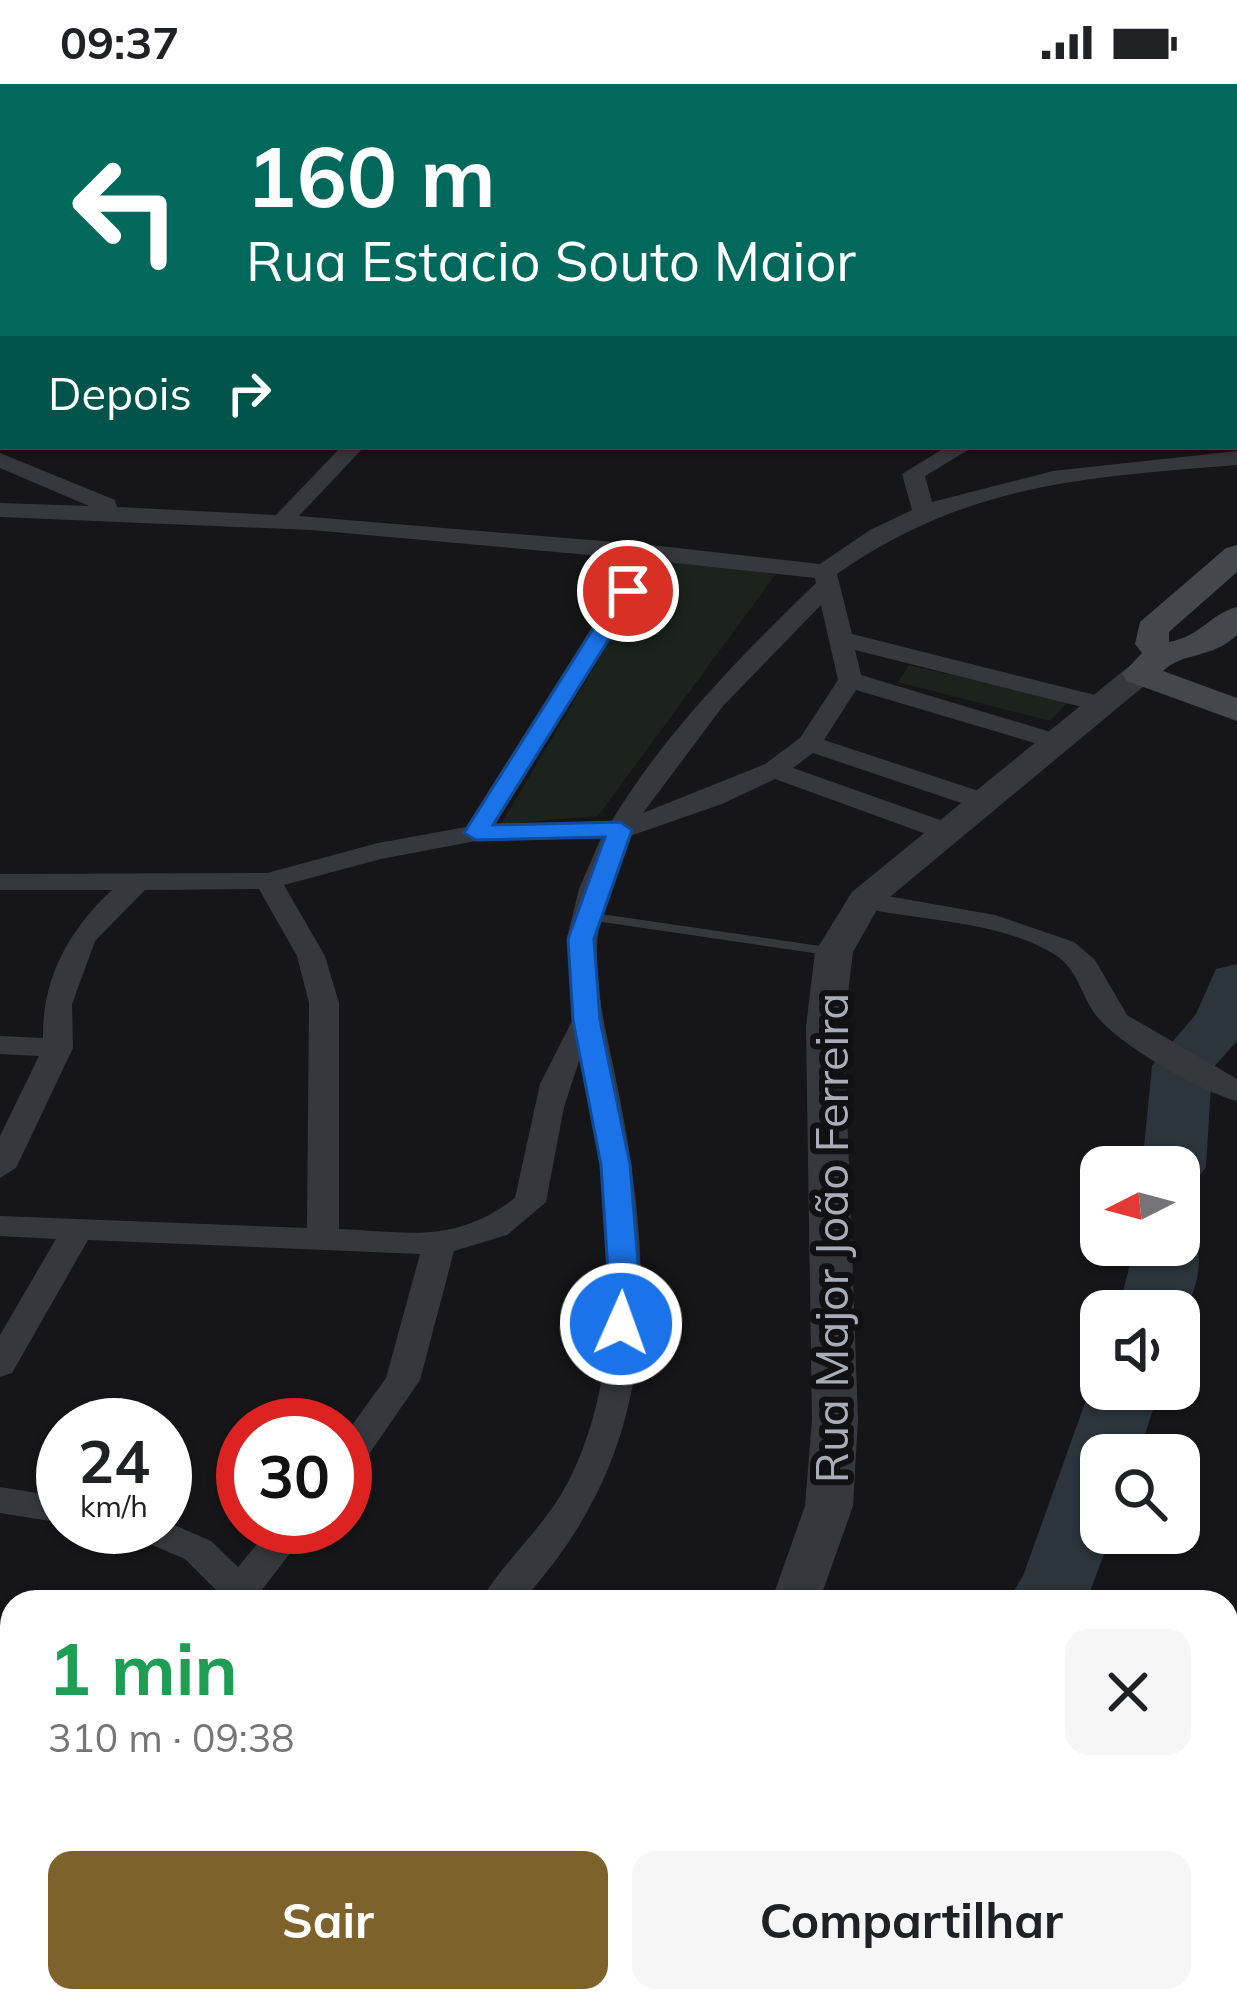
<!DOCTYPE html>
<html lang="pt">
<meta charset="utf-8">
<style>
:root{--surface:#fff;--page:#f6f6f6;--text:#202124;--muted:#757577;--accent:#7e622b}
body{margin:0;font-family:Mulish,sans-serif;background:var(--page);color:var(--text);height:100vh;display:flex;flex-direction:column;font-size:45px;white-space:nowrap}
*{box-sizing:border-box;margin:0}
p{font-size:39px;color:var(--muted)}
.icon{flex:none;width:66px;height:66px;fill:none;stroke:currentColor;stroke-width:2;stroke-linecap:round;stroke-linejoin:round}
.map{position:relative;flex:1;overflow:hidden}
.side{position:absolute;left:0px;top:1506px;width:1239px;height:423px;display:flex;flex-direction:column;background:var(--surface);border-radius:36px 36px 0 0;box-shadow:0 3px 9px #0004}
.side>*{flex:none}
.banner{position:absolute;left:0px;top:0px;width:1239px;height:366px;box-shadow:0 3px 9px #0004;background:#00695c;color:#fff;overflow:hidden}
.needle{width:78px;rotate:264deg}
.controls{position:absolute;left:1080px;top:1062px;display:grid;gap:24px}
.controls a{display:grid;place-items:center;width:120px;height:120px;border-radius:24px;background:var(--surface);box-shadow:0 3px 9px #0004;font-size:60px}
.speed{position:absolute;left:36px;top:1314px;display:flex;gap:24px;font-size:60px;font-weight:700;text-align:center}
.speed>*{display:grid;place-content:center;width:156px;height:156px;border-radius:50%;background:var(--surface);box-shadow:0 3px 9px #0004;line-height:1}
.speed small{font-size:30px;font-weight:400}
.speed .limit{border:18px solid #d22;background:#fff;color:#111}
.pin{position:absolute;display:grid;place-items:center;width:102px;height:102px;color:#fff;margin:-51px;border:6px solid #fff;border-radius:50%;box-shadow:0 3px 12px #0007}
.me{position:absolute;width:132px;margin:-66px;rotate:2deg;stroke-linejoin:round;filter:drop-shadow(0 0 9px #0008)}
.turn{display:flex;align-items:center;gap:42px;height:252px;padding:0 48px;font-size:54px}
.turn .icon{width:156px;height:156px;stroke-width:2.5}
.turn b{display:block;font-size:84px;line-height:102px}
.then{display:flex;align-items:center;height:114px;padding:0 48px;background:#0003;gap:24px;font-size:45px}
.round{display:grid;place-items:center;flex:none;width:126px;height:126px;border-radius:24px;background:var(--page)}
.summary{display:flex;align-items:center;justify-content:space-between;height:204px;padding:0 48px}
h1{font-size:72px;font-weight:700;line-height:90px;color:#1e9e55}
.button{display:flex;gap:24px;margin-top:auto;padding:24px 48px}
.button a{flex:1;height:138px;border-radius:24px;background:var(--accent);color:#fff;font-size:48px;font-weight:700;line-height:138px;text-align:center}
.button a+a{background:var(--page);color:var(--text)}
.status{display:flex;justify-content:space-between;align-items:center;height:84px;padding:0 60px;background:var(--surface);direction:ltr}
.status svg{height:33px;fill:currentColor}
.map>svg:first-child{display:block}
</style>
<div class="status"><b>09:37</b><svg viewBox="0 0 49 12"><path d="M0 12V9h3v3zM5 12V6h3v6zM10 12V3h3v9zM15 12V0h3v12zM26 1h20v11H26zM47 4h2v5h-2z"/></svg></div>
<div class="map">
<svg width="1237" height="1928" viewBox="0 0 1237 1928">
<rect width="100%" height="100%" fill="#161618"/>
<path fill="#1c231d" d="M659,474l117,16 -178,242 -97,8z
M909,581l159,37 -18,19 -152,-39z"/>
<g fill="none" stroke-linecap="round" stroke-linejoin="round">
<path fill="#2c353c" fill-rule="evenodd" d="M1237,880v77l-25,28 -6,98 -10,14 -17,4v-18h-37l10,-101 44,-52 20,-45z
M1179,1143l12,3c17,27 4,66 -12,92v-11h-61l17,-66h44z
M1100,1288l1,17h59l-22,66h-37v78h11l-26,69h-79l16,-26 67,-187z
M707,1917h88l-5,11h-88z"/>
<path fill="#37383d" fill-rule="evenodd" d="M587,828l247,36 7,4 -7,4 -252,-37 -2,-3 2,-3z"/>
<path fill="#37383d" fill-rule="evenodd" d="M265,0h16l1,3h-16z
M407,0h16v3h-16z
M564,0h16l2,3h-16z
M1120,0h16l2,3h-16z
M1236,8h1v10h-1z
M0,29h3v10h-3z
M1236,40h1v10h-1z
M0,61h3v10h-3z
M1236,67h1v10h-1z
M0,98h3v10h-3z
M0,128l3,1v12l-3,-1z
M1236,132h1v12h-1z
M0,160l3,1v12l-3,-1z
M3,202v13l-3,1v-13z
M0,276l3,1v14l-3,-1z
M341,363h23l-65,69 352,29 169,19 50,-34 42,-20 -10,-36 44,-27h27l-48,29 7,26 121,-31 184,-20v14c-152,12 -272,19 -400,109l15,60 259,65 4,5 -13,8 -247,-62 6,25 203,61 4,5 -13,8 -199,-59 -32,50 170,56 4,6 -4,6h-18l-163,-55 -20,15 167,59 4,6 -4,6h-20l-165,-60 -53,25 -92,32c-58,112 -26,170 -6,284 32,183 30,338 -103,482h-41c24,-42 64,-74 87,-118 66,-126 43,-293 13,-426l-16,49 -18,95 -39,33 -53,16 -34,129 -62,90 -13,3v-38l41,-57 34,-124 -332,-14 -76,133 -12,4v-42l56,-96 -56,-3v-20l307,12 2,-225 -12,-47 -38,-67 -114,1 -50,51 -23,63 1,44 -57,120 -16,10v-42l39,-80 -39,-2v-18l43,2c-1,-60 26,-108 69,-148h-112v-16l267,-1 111,-30 88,-16 169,-268 -324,-29 -311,-13v-14l89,3 -89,-38v-15l115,47 2,7 159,8zM657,477l158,17 1,5c-76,74 -150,148 -205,239l-116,3zM821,521l17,75 -38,58 -35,26 -122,49 80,-107zM601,754l-22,51 -12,49 5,83 -32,63 -25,114c-61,46 -104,34 -176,31v-226l-14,-47 -41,-71 97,-26 95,-18z
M865,808l130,23 79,27 21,18 32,55 110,64v22c-36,-9 -120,-57 -142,-87 -15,-21 -17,-45 -41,-60 -58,-35 -135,-32 -199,-48l-4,-6 4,-6z
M0,1403l63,10v26l-63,-10z
M165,1437l46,20 27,26 33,-40h39l-48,63 7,12h-57l6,-10 -33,-33 -54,-23 -5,-9h39z
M12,1725v39l-12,4v-39z
M12,1880v36l-12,2v-36z
M65,1917h49l-6,11h-49z"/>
<path fill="#37383d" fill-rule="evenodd" d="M1139,580l11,3 5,7 -5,7 -271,225 -26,46 -9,75 14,392 -5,87 -34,96h-48l34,-96 7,-87 -6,-392 9,-75 37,-60 276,-225z
M487,1917h60l-5,11h-60z"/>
<path fill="#45474d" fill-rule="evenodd" d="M873,0h25l2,3h-25z
M1236,312h1v19h-1z
M1237,461v27l-68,60v10c32,-6 41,-28 68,-35v28c-27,25 -53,16 -74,36l74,27v23l-110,-40 -5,-7 20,-21 -7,-9 5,-22 86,-74z"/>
</g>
<path fill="#1a73e8" stroke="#114b97" stroke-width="3" d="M628,500l11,7 -146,234 127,-3 12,8 -38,109 6,81 30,145 10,122 -4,37 -15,10 -15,-10 3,-37 -8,-122 -28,-145 -5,-81 37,-102 -129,3 -12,-7 153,-242z"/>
<g text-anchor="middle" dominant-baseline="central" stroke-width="12" stroke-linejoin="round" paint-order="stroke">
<g font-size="45" fill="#a8adb8" stroke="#111113">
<text transform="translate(831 1154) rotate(-90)">Rua Major João Ferreira</text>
</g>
</g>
</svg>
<div class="controls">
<a><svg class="needle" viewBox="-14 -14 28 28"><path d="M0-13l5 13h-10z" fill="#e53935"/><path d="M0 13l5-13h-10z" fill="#757577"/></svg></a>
<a><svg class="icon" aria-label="sound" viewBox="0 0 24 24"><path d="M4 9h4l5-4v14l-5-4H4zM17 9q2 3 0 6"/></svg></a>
<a><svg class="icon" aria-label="search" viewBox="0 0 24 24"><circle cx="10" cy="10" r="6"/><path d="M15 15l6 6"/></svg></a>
</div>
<div class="speed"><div>24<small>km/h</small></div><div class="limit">30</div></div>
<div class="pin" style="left:628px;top:507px;background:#d93025"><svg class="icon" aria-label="arrive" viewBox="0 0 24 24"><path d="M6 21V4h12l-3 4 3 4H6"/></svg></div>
<svg class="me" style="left:621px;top:1240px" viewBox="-20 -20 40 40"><circle r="17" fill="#1a73e8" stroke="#fff" stroke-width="3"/><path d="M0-11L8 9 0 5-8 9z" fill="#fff"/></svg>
<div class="banner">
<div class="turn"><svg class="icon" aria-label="left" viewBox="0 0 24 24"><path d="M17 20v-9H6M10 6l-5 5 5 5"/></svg><div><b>160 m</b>Rua Estacio Souto Maior</div></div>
<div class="then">Depois<svg class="icon" aria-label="right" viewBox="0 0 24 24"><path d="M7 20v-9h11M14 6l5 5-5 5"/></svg></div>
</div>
<section class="side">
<div class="summary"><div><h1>1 min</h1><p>310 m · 09:38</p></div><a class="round"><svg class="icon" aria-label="close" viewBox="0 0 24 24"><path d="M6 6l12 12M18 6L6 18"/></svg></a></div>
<div class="button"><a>Sair</a><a>Compartilhar</a></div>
</section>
</div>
